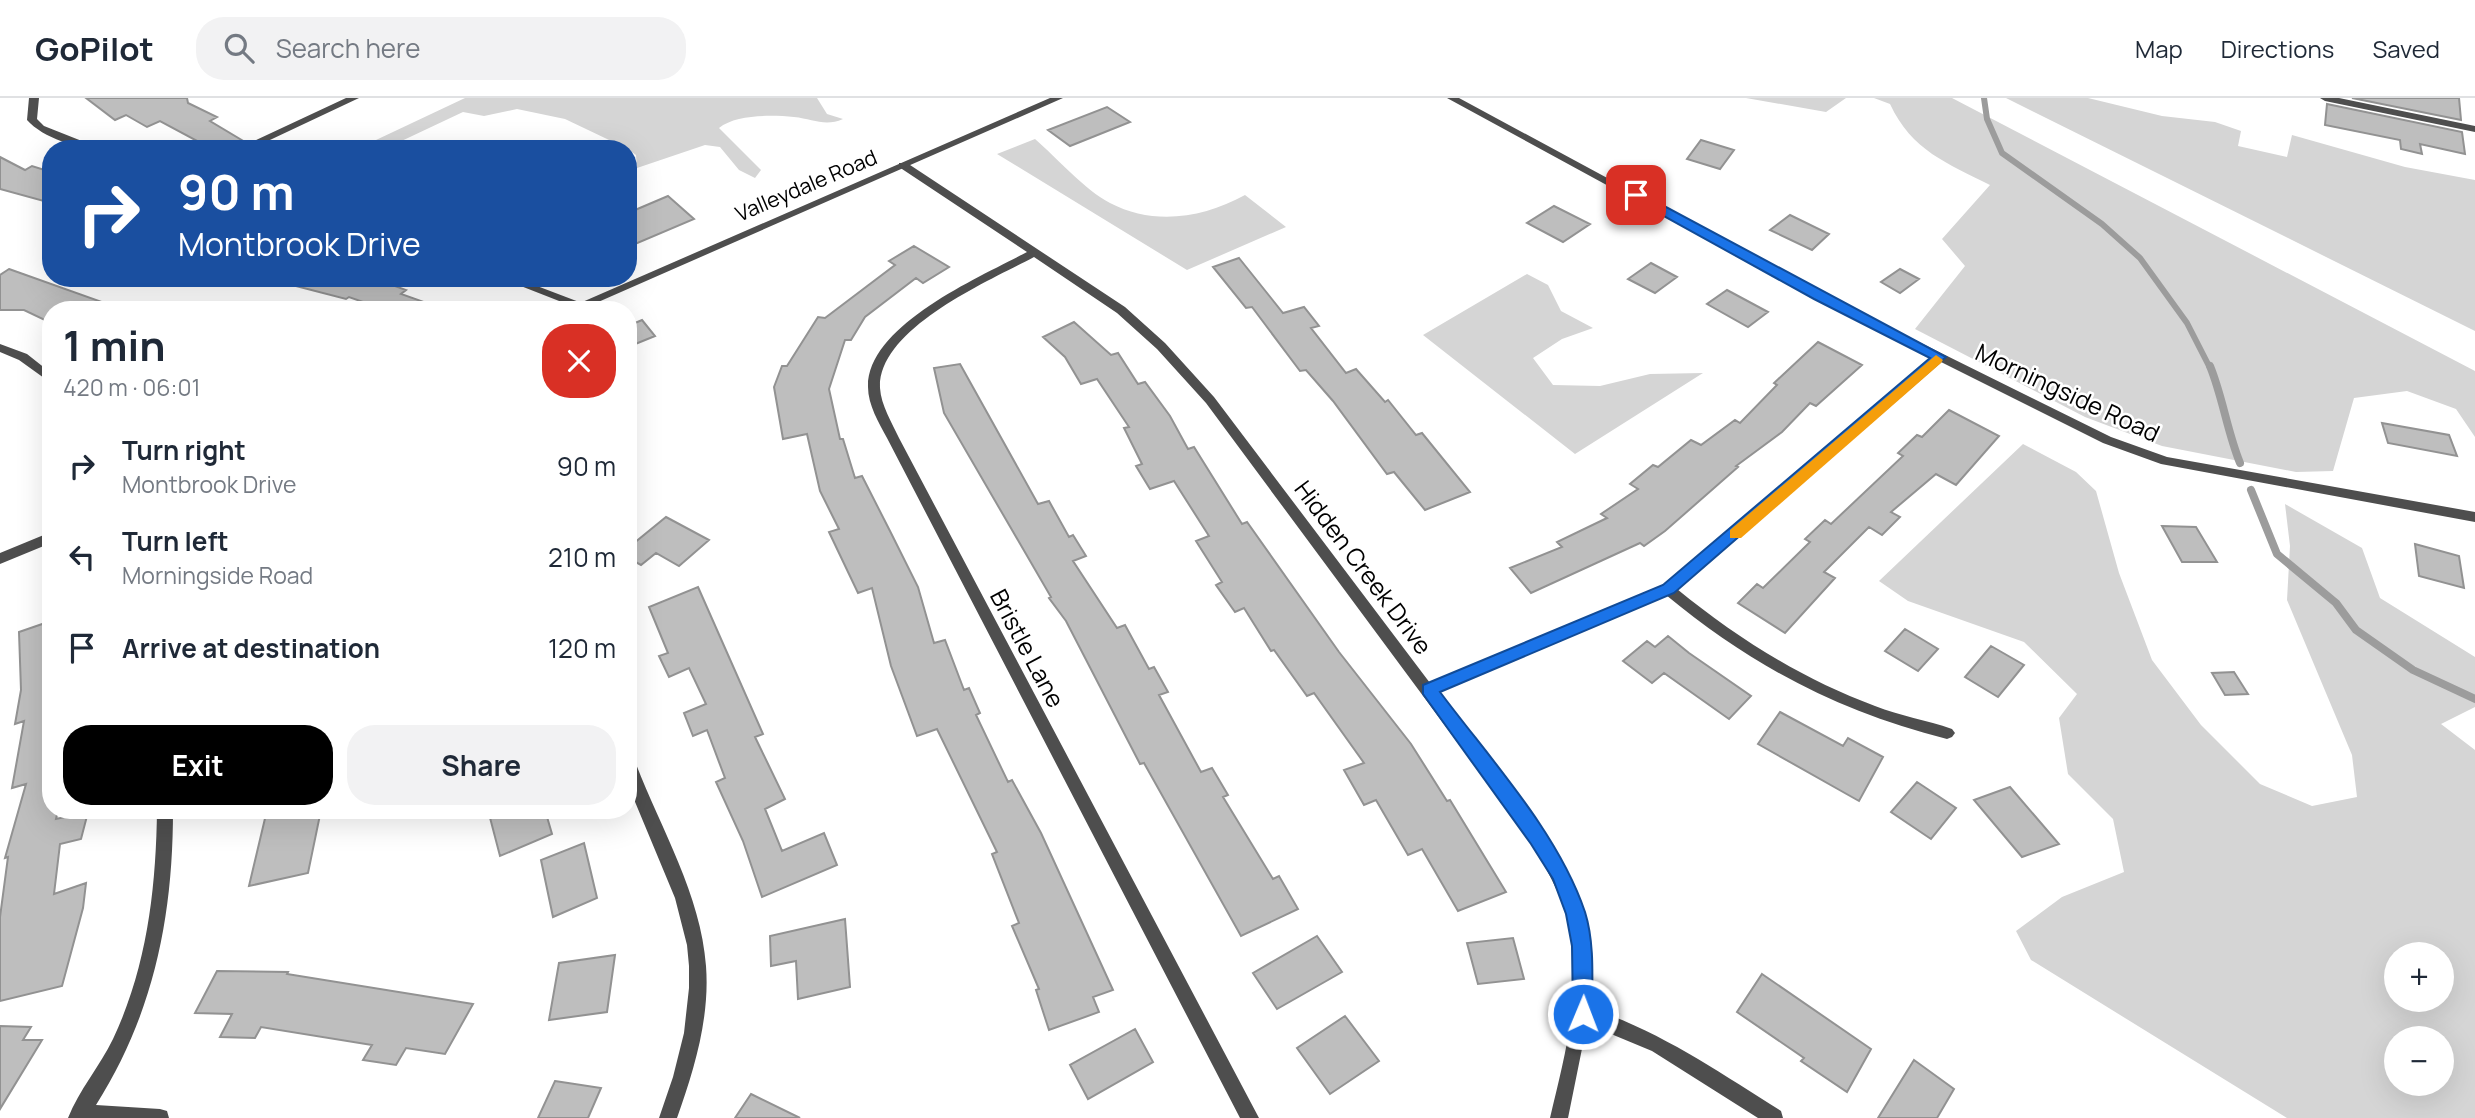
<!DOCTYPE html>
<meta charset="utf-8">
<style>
:root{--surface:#fff;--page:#f2f2f3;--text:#1f2937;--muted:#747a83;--line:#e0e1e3;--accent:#000}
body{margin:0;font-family:Manrope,sans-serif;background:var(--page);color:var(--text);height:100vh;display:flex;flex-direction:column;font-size:26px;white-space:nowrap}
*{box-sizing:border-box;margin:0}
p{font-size:23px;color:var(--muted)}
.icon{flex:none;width:38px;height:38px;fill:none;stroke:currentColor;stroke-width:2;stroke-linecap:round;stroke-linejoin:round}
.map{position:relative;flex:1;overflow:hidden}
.details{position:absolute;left:42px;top:203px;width:595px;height:518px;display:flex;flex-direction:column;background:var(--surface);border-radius:28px;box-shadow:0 7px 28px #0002}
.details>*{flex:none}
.top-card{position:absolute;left:42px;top:42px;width:595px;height:147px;border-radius:28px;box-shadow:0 7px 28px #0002;background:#1a4fa0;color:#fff;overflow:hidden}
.controls{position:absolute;left:2384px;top:844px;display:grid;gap:14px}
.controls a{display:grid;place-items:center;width:70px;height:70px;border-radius:50%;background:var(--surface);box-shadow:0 7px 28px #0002;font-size:35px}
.pin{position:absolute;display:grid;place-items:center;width:60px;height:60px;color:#fff;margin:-30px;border-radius:14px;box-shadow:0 4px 10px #0006}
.me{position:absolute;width:77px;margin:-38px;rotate:1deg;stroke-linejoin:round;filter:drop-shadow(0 0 5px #0008)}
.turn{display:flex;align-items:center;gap:24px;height:147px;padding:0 21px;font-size:32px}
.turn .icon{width:91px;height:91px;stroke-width:2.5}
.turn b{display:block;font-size:49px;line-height:60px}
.round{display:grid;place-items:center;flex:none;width:74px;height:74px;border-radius:28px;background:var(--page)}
.headline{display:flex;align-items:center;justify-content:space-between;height:119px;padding:0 21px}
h1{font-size:42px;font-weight:700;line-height:52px}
.primary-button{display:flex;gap:14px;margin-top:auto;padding:14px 21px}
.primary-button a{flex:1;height:80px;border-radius:28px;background:var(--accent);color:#fff;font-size:28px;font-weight:700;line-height:80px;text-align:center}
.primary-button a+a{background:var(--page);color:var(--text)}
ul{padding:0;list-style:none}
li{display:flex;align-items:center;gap:21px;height:91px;padding:0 21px}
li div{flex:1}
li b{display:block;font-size:26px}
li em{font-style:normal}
header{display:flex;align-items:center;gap:42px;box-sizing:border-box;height:98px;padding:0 35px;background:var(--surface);border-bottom:2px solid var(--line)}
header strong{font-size:33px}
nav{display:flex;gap:38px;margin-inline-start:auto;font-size:24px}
.search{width:490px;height:63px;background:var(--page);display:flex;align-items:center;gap:18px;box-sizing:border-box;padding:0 24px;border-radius:28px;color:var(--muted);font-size:26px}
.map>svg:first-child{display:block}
</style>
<header>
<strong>GoPilot</strong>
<div class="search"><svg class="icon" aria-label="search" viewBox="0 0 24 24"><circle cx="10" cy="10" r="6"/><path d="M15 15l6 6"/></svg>Search here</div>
<nav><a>Map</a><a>Directions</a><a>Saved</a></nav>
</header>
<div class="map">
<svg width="2475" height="1020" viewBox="0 0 2475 1020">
<rect width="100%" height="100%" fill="#fff"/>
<path fill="#d5d5d5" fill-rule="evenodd" d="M465,0h352l10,16 16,5c-18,8 -30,0 -49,-2 -22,-2 -58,-3 -75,11l42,42 -6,8 -16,-8 -19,-23 -15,-2 -68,23 -1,-13 -8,-6 -63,-30 -48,-10 -33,7 -21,-4 -70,33 -22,4 5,-9z
M1711,0h135l-20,14 -80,-14z
M1874,0h78l523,273v66l-19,-28 -49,-18 -53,7 -21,73 -37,1 -134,-26 -77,-29 -170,-88 50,-63 -23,-27 48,-54c-43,-22 -78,-34 -100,-81z
M2006,0h82l74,18 53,6 26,9 -3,15 49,11 5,-22 113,32 70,13v151z
M1035,41c22,19 50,51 75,64 44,23 93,15 135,-8l41,32 -99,43 -190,-116z
M1527,176l21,11 13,26 32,17 -31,11 -29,19 20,27 47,1 50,-12 53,-1 -128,81 -152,-119z
M2023,346l53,28 20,19 23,82 33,87 49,65 59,59 52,22 45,-9 -5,-42 -65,-155 3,-54 -5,-42 77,44 18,50 95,59v50l-34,17 34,26v368h-188l-256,-158 -15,-29 46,-34 62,-25 -11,-53 -45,-45 -9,-56 18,-24 -53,-52 -116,-41 -29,-20zM2396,856h45v45h-45zM2396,940h45v45h-45z"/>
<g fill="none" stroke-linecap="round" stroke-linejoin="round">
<path stroke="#9c9c9c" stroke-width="6" d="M1984,0l3,21 15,34 100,71 38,34 47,65 23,45"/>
<path stroke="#9c9c9c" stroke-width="8" d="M2210,268c13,32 17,65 30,97
M2251,392l26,64 59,49 20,27 57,40 62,29"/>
</g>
<path fill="#bebebe" stroke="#929292" stroke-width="2" d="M86,0h101l1,5 29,14 -7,4 35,21 -10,7h-23l-52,-28 -13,6 -21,-12 -11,5z
M2352,0h107l2,22z
M2327,6l135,28 3,22 -45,-10 2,10 -21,-5 -1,-9 -75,-15z
M1107,9l23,15 -60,24 -22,-16z
M1701,42l33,10 -14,19 -33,-10z
M0,59l25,13 7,-4 19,6v31l-51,-14z
M668,98l26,23 -66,28v-34z
M1554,108l36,18 -27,18 -36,-19z
M1790,117l39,19 -17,16 -42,-20z
M914,148l35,21 -26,16 -7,-5 -51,39 -14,23h-6l-16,49 11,50h3l12,39 7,-2 29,57 27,54 16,56 11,-3 19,50 5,-2 11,25 -4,2 32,67 4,-2 29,53 72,157 -20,7 6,15 -50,18 -13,-40 3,-1 -27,-63 7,-3 -27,-69 5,-2 -60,-123 -20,7 -26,-70 -19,-78 -14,5 -29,-61 10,-3 -19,-38 -13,-57 -24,5 -9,-52 8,-21h5l31,-49 7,1 70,-53 -6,-4z
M1239,160l44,55 21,-6 15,19 -8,2 35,45 10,-4 29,33 3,-2 28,35 6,-2 48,59 -45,18 -31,-38 -7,2 -54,-73 -27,-31 -6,1 -48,-64 -6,1 -33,-41z
M1651,165l26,14 -22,16 -27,-14z
M9,171l107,38 -1,3h-64v13l-27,-13h-24v-35z
M1900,171l19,10 -19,14 -19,-11z
M293,180h80l33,12 -5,4 37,13 -1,3h-51l-37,-13 -3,2 -54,-14z
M1727,192l41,22 -20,15 -41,-23z
M642,222l13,16 -27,11v-21z
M1074,224l37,33 7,-2 20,31 7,-2 25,34 18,33 6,-2 48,77 5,-2 92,130 72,92 36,57 3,-1 56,92 -48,19 -36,-62 -14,6 -32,-55 -12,5 -20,-35 20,-7 -50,-70 -7,3 -33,-46 -3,1 -27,-43 -9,4 -19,-27 6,-3 -26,-41 13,-5 -35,-55 -24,8 -14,-23 6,-2 -18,-36 5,-1 -32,-48 -16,5 -16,-27 -22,-20z
M1818,244l44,23 -46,41 -6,-3 -28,29 -46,34 2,1 -73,64 -21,15 -4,-3 -109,50 -21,-25 52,-21 -5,-5 50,-24 -6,-4 37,-25 -8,-5 23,-19 5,2 33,-27 10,5 34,-25 5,3 37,-38 -3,-2z
M960,266l78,140 11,-3 20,36 4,-2 13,21 -13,5 44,67 8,-3 24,44 5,-2 14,25 -9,3 42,77 11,-4 16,27 -5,2 50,82 6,-3 19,33 -57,27 -97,-173 -4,1 -74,-143 -17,-23 2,-1 -107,-184 -10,-45z
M1949,312l50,26 -43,49 -20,-11 -45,38 9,5 -18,18 -13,-8 -45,45 11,6 -50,55 -47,-30 19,-19 6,4 47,-46 -5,-3 20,-19 6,4 72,-68 -5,-3 19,-18 5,2z
M2382,325l67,12 8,21 -69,-13z
M666,419l43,23 -30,26 -23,-13 -15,12 -13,-7v-10z
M2162,428l34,1 21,35h-35z
M2415,446l44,12 5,32 -45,-12z
M698,489l65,147 -8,3 30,62 -20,10 17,42 42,-18 13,32 -75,32 -19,-56 -27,-59 9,-4 -18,-48 -14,6 -9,-23 22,-9 -17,-36 -20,9 -10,-21 9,-3 -19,-46z
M51,523v189h7l-2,9 32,-7 -7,27 -21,5 -6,50 32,-11 -3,25 -21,78 -62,15v-84l8,-60 -3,1 21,-74 -14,4 12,-67 -9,3 6,-34 -2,-58z
M1905,531l33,20 -20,22 -33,-20z
M1668,538l21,17 62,43 -22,23 -65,-46 -12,10 -29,-22 24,-20 8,6z
M1991,548l33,19 -26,32 -33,-20z
M2234,574l14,22 -23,1 -13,-22z
M1780,614l63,34 5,-8 35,19 -24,44 -101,-57z
M1917,684l39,26 -25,31 -40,-27z
M2010,689l49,57 -37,13 -48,-57z
M267,712h54l-13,63 -59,13z
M488,712h57l7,24 -52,22z
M584,745l13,55 -44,19 -12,-57z
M845,821l5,68 -52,12 -2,-38 -25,5 -1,-30z
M1317,838l25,36 -65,37 -24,-36z
M1513,840l11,41 -46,5 -11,-41z
M615,857l-8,57 -58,8 10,-57z
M217,873l71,1 -1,2 186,30 -28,50 -39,-6 -10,17 -33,-5 9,-15 -111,-18 -6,11 -35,-1 12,-23 -37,-1z
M1762,876l109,75 -24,43 -46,-31 3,-3 -67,-46z
M1345,918l34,45 -49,33 -33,-46z
M0,928l31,1 -8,13h19l-42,69z
M1135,931l18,33 -65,37 -18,-34z
M1914,962l40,29 -17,29h-59z
M555,983l46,7 -13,30h-50z
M751,996l49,24h-65z"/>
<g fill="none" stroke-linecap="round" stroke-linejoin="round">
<path fill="#4e4e4e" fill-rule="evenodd" d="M29,0h10l-2,21 7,7 58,23c-24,0 -59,-11 -75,-29z
M346,0h13l-108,51h-14z
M1447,0h12l363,196 289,143 56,20 308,55v10l-314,-58 -58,-21 -162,-81 -264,227c60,49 125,90 198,117 25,10 52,14 77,23l3,4 -3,4 -5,2c-108,-27 -195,-73 -281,-144l-228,98c54,71 137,160 151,250 3,22 2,43 1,65 70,23 129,64 191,103l2,7h-25l-106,-67 -65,-27 -19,94h-18c16,-68 36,-138 15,-207 -8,-24 -21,-46 -33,-68l-326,-440 -49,-54 -40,-36 -83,-56c-45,24 -156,71 -154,131 1,17 12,35 19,50l360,680h-19l-353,-680c-8,-15 -19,-33 -19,-51 -1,-62 112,-110 159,-135l-128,-85v-4h8l218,144 40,36 49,54 216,286 233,-98 268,-228 -117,-59z
M2320,0h19l136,28v6l-150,-31z
M500,180h16l71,27 -6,4 -4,-1z
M0,246l27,10 24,19v10l-32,-23 -19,-8z
M628,660l5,1 3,5c25,65 65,131 70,202 4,52 -12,104 -29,152h-18l14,-41 11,-44 5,-45v-22l-2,-21 -12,-47 -47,-113z
M157,712h16c0,107 -19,203 -77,295l64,4 7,2 2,7h-101c11,-28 32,-52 45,-79 34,-72 43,-150 44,-229z"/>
<path fill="#4e4e4e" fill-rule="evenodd" d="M1050,0h13l-483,212h-16z
M51,434v11l-51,21v-11z"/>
</g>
<path fill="#1a73e8" stroke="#114b97" stroke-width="2" d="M1631,95h9l306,164 -272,236 -234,99c50,67 118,140 145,220 10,32 7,69 7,102l-2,7 -7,2 -8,-2 -2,-7 -1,-68 -6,-32 -13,-35 -22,-35 -108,-150v-9l240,-100 267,-227 -116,-59 -183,-101z"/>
<path fill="#f59e0b" d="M1936,257l7,5 -2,3 -200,175h-11v-8z"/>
<g text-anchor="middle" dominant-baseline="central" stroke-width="5" stroke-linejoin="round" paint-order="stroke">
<g font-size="21" fill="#000" stroke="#fff">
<text transform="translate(806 87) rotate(-23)">Valleydale Road</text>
</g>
<g font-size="24" fill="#000" stroke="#fff">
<text transform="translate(2068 294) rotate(25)">Morningside Road</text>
<text transform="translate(1364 469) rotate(53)">Hidden Creek Drive</text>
<text transform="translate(1028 550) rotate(62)">Bristle Lane</text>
</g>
</g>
</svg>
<div class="controls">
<a>+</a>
<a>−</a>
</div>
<div class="pin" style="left:1636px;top:97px;background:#d93025"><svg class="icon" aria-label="arrive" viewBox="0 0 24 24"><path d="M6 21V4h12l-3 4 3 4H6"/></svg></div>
<svg class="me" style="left:1583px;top:916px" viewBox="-20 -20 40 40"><circle r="17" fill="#1a73e8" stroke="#fff" stroke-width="3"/><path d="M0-11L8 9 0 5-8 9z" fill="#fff"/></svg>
<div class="top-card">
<div class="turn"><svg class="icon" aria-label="right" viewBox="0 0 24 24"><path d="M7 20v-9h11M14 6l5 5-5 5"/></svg><div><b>90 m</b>Montbrook Drive</div></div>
</div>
<section class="details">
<div class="headline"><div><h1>1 min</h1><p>420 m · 06:01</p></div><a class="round" style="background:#d93025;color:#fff"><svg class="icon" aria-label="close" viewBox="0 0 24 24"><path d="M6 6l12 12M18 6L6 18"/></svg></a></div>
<ul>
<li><svg class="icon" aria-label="right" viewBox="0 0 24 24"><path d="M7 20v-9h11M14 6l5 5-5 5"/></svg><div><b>Turn right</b><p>Montbrook Drive</p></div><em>90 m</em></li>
<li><svg class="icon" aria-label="left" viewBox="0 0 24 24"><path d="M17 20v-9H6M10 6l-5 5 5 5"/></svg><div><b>Turn left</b><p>Morningside Road</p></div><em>210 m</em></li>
<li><svg class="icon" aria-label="arrive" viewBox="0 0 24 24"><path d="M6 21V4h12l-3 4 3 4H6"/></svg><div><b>Arrive at destination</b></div><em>120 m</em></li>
</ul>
<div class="primary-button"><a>Exit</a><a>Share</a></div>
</section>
</div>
